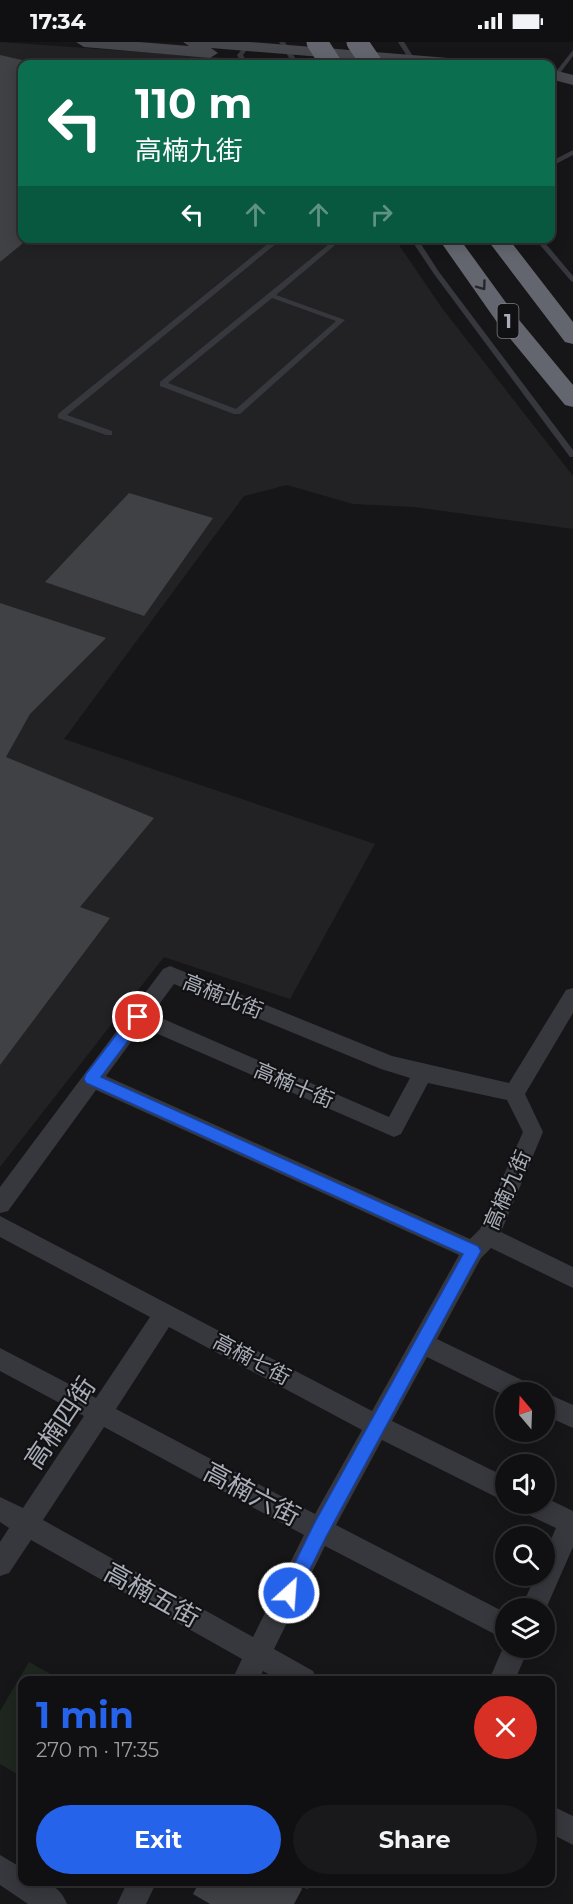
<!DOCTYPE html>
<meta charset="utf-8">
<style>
:root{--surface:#101012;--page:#19191b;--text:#f1f3f6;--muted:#9c9d9f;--line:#303032;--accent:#2563eb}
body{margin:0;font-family:Montserrat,"Noto Sans TC",sans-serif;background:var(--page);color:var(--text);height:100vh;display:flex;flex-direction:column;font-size:22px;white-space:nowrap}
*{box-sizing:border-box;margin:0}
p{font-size:20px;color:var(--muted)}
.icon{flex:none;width:33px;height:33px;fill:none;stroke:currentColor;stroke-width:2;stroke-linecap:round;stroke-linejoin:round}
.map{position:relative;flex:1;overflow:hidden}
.details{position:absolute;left:18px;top:1634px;width:537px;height:210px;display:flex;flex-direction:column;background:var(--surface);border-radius:12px;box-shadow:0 3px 15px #0003,0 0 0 2px var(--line)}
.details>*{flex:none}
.guide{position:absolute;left:18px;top:18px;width:537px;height:183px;border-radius:12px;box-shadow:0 3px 15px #0003,0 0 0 2px var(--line);background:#0b6e4f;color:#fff;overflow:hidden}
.needle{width:39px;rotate:341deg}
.controls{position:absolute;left:495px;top:1340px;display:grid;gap:12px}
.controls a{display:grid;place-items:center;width:60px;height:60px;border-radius:50%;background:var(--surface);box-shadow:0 3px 15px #0003,0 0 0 2px var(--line);font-size:30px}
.pin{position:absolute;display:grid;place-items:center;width:51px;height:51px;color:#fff;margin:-26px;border:3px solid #fff;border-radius:50%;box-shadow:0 2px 6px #0007}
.me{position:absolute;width:66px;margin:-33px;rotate:26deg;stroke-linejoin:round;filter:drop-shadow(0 0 4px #0008)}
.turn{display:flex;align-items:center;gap:21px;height:126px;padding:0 18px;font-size:27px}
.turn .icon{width:78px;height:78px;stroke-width:2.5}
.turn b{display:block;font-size:42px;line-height:51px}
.lanes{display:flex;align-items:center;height:57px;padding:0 18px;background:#0003;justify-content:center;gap:30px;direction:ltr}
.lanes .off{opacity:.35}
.round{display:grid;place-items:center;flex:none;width:63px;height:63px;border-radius:32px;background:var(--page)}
.headline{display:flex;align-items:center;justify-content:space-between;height:102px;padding:0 18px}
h1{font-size:36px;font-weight:700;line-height:45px;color:var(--accent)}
.button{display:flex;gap:12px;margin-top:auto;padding:12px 18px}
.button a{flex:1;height:69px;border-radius:36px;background:var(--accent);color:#fff;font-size:24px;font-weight:700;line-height:69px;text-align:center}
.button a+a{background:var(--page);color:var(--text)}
.status{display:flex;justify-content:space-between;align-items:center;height:42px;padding:0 30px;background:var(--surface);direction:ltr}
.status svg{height:16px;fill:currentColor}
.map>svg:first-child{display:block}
</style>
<div class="status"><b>17:34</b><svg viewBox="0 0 49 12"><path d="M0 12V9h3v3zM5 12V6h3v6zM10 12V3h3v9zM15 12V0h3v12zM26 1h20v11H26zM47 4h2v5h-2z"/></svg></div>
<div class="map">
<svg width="573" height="1862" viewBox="0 0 573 1862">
<rect width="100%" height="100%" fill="#161618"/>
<path fill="#222225" d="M0,0l227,16 4,6h-209v174l373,1 47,69 131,168v53l-159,-22 -61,-3 -66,-19 -43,11 -180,243 311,105 -85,155 -126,-42 -164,210z"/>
<path fill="#1e261f" d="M29,1620l32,18h-39v97l-22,-13v-53z"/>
<path fill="#404145" d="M0,13l22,5v184l-22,18z
M129,451l84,25 -69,98 -99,-34z
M0,561l106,35 -76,76 -24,43 148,61 -74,89 30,11 -110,147z
M200,1839h96l6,8 -8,15h-84l-17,-10z"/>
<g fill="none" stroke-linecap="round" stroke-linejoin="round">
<path fill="#37383d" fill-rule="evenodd" d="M279,0h6l14,22h-6z
M398,0h6l14,22h-6z
M246,3l3,2 -6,8 5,9h-6l-5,-9z
M573,8v6l-15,20h-4v-2z
M573,108v5l-23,12v-5z
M275,196h8l-216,177 45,16v4h-6l-48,-17v-4z
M330,196h7l-3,8 -58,49 69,25 -105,94h-6l-74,-28v-4l169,-138zM272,256l64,23 -100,88 -68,-26z
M410,196h7l22,34 134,178v7h-3l-136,-183z
M534,196h7l32,38v6l-2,-1z
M298,1839h17l-3,5 -5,3 -6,-3z"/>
<path fill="#37383d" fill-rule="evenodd" d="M170,924l222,90 117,27 57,-93 7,-2v25l-48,81 18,38 -42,100 72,35v21l-82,-40 -10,10 -44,81 93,45 4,8h-28v4l-79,-39 -35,64 114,56v25l-124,-62 -46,85 170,88v27l-181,-94 -51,103 39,22 4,9h-38l-16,-9 -4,9h-27l10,-21 -211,-119 -22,33 -9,3v-34l9,-14 -9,-6v-25l23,11 61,-92 -84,-45v-23l96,50 54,-81 -150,-80v-21l372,195 87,-156 -363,-165 -88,121 -8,2v-26l163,-218zM174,942l207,85 29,9 -21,39 -237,-103zM142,985l252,110 7,-3 27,-51 79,17 16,32 -43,97 -10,10 -364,-163zM169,1285l193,103 -47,84 -199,-105zM104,1385l200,108 -51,102 -210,-117z
M544,1350l29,13v23l-29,-13z
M544,1455l29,14v36l-29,66v-5h-23l15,-33h8v-20l12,-27 -34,-16 -3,-9h25z
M506,1599v6h23l-14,33h-26z
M550,1763l23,11v29l-23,-12z
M0,1813l22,13v13c21,0 37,2 45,23h-39l-28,-19z
M128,1839h29l-11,23h-29z"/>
<path fill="#45474d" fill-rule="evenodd" d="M76,0h63l50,4 -6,-4h67l211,17 8,5h-61l-197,-16 7,5 -8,5 -126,-11z
M550,27l23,6v10l-23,-6z"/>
<path fill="#63666e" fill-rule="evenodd" d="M438,196h21l56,77 58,70v22l-8,-2 -66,-80z
M486,196h22l65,84v22l-8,-2z"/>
<path stroke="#63666e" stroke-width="21" d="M317,0l14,22
M357,0l15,22"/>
</g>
<defs><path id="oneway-chevron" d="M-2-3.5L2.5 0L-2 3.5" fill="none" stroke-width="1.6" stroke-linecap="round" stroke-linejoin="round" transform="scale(1.5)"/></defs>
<use stroke="#26262a" href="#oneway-chevron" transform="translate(482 244) rotate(54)"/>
<path fill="#2563eb" stroke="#184099" stroke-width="1.5" d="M138,969l5,2 2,4 -2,4 -42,56 377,169 3,5 -155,286 -31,62 -6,3 -6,-3 -3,-6 34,-69 149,-270 -377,-171 -2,-4 2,-5 47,-61z"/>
<g text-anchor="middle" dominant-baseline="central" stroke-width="4.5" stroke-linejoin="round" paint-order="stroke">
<rect fill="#111113" stroke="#7b7e86" stroke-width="1.5" x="497.5" y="262" width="21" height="34" rx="4.5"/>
<g font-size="20" font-weight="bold" fill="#a8adb8">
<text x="508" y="279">1</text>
</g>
<g font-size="21" fill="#a8adb8" stroke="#111113">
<text transform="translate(223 954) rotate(22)">高楠北街</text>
<text transform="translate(294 1043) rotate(23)">高楠十街</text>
<text transform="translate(507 1148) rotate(-66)">高楠九街</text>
<text transform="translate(252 1317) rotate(28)">高楠七街</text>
</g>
<g font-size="26" fill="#a8adb8" stroke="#111113">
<text transform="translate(60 1381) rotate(-56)">高楠四街</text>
<text transform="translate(252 1452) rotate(28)">高楠六街</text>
<text transform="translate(152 1553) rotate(29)">高楠五街</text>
</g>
</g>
</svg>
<div class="controls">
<a><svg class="needle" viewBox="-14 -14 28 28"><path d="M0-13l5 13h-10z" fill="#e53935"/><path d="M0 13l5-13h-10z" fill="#9c9d9f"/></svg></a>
<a><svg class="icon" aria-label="sound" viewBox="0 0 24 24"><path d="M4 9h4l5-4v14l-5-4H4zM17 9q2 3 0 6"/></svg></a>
<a><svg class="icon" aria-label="search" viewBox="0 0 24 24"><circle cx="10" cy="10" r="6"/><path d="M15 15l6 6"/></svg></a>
<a><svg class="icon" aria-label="layers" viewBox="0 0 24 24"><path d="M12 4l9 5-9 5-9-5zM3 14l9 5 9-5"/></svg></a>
</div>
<div class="pin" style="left:138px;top:975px;background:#d93025"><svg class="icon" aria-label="arrive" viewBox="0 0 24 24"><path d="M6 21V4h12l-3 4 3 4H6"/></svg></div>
<svg class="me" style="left:289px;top:1551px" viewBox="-20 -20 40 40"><circle r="17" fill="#2563eb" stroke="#fff" stroke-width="3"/><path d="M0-11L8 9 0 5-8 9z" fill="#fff"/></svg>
<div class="guide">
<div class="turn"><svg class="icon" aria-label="left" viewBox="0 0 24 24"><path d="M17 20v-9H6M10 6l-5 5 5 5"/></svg><div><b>110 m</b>高楠九街</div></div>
<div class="lanes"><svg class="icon" aria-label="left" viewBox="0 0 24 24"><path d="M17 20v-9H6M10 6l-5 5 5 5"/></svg><svg class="icon off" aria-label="ahead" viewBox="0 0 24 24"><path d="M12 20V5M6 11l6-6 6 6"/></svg><svg class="icon off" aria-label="ahead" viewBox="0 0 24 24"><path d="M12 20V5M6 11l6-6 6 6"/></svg><svg class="icon off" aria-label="right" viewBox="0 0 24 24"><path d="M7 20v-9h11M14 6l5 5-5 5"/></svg></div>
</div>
<section class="details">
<div class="headline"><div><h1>1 min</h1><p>270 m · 17:35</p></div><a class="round" style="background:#d93025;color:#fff"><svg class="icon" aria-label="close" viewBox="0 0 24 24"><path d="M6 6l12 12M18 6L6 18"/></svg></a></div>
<div class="button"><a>Exit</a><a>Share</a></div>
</section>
</div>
